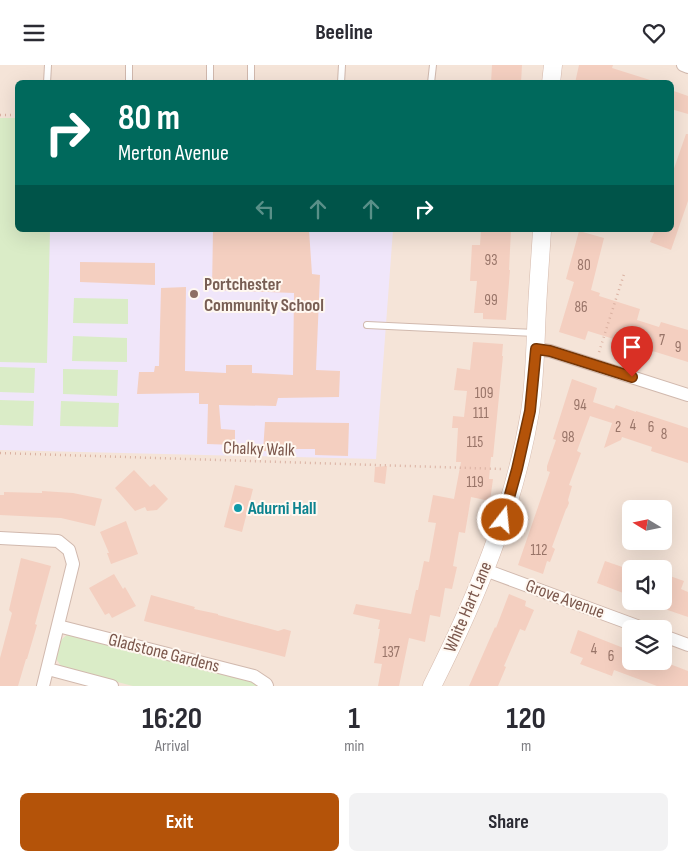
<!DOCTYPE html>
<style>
:root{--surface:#fff;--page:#f2f2f3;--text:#2b2b33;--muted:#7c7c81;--accent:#b45309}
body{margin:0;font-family:"Sofia Sans Condensed",sans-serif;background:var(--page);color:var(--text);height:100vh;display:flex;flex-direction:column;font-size:19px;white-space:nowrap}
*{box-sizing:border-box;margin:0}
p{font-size:16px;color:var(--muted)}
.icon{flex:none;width:28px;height:28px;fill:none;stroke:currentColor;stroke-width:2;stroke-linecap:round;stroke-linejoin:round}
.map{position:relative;height:621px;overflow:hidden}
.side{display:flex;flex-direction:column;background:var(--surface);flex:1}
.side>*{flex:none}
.guide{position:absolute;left:15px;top:15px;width:659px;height:152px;border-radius:8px;box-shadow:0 5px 20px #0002;background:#00695c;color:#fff;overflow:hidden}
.needle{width:32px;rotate:280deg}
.controls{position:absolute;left:622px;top:435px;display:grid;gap:10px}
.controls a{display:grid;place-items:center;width:50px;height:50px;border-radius:8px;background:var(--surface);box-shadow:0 5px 20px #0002;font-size:25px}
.pin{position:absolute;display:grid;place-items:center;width:42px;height:42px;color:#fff;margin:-51px -21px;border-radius:50% 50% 50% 0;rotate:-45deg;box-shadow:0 0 5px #0007}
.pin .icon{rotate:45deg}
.me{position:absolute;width:55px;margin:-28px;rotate:16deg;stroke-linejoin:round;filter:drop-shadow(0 0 4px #0008)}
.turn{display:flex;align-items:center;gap:18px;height:105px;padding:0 20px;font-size:22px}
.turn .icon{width:65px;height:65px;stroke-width:2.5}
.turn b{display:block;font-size:35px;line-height:42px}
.lanes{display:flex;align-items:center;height:48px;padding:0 20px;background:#0003;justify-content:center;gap:25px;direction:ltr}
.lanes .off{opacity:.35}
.eta{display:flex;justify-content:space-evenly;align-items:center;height:85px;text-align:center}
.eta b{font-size:30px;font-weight:700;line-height:35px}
.cta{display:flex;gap:10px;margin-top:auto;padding:10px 20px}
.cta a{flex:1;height:58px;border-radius:8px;background:var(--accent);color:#fff;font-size:20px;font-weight:700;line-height:58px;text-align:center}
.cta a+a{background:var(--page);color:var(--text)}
header{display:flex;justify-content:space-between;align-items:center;height:65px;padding:0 20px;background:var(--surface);font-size:22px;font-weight:700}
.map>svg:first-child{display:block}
</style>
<header><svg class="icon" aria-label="menu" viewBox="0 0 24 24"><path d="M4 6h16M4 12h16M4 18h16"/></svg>Beeline<svg class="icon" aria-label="heart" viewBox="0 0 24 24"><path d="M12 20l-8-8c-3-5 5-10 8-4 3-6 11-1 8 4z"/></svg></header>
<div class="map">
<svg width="688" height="621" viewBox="0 0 688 621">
<rect width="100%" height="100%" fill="#fdf3ea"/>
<path fill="#f5e4d8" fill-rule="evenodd" d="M0,0h688v621h-688zM18,18h653v147h-653zM631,444h33v32h-33zM631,504h33v32h-33zM631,564h33v32h-33z"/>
<path fill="#f0e6fa" d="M0,53h17l1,112h375l-17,229 -376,-9z"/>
<path fill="#daecc7" d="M0,53h17l1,112h32l-3,133 -47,-1z
M74,233l54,1v25l-55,-1z
M73,271l54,2v24l-55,-1z
M0,302l35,1 -1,25 -34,-1z
M63,304l55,1 -1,26 -54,-2z
M0,335l34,1 -1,25 -33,-1z
M61,336l58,2 -1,24 -58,-1z
M68,569l184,48 7,4h-126l-66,-17 -6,-3 -4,-6c1,-13 0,-18 11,-26z"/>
<path fill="#f4cfc0" d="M492,0h30l-1,18h-30z
M579,0h34l-1,3 38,12v3h-75z
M671,25l17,6v18l-17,-5z
M686,69h2v67l-17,49 -21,-8 5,-12h16v-53z
M213,165h96l3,44 8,1 -4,95 24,1 -1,26 -61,1 -2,8 -57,-1 2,24 14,1v15l-28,-1 1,-40h-9v-11l-62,1 2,-22h15l1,-6h4l2,-78 25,-1 -1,84 41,2v-8h26v8l41,2 1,-82 -82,-3z
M481,165h30l-2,40h1l-4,50 -23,-1v-6h-9l3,-32h-7l2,-36h8z
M579,166l25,7 -13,52 9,3 -1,3 41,13 -3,11 22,7 2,-5 27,8v32l-100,-31 -3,9 -26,-8 15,-50 -8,-3z
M80,197l75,1v22l-75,-3z
M473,277l30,2 -1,12h1l-10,101h-2l-2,22h4l-3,22 -19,-4 -6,36 -6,-1 -6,34 4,1 -5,22 -7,-1 -5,29 -10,-2 -5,27 -16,-4 -10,48h-21l4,-22 -8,-1 6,-34h-2l2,-9 -27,-6 3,-10 55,10 5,-24h2l6,-29 5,1 7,-39 -8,-1 5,-27 21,4 7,-37h-5l2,-34h-6l1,-12 11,1 3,-26 -13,-1 3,-22 13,2z
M572,314l25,9 -4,14 21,7 2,-4 20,7v-1l52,17v35l-37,-12 1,-4 -30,-10 -1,3 -17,8 8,-25 -22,-7 -13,35 4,2 -12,32 3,1 -4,14 1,3 -2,5 -1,1 -14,38 3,2 -5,13 -3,-1 -4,13 -25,-9 32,-93 -3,-1v-5l9,-26 -3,-1z
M265,357l84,1 -1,33 -33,-1v-6h-22l-1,3 -29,-1z
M387,401l-2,18 -11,-2 1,-15z
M134,405l16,17 4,-3 14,15 -11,11 -10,1 -2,-4 -10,4 -20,-23z
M235,420l18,4 -11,43 -18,-5z
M42,426l31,2 29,6 -7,27 -34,-8 -61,-3v-20h4v-3l38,1z
M126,456l12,33 -27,10 -4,-11h2l-9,-21z
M21,493l30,8 -16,58 2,1 -10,34h-1l-8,27h-18v-28l12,-45 -3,-3z
M605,496l26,9v26l-34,-13z
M114,509l9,15 2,-2 11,19 -24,12 -3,-5 -4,2 -16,-27z
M670,511l14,5 -3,8 7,3v25l-29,-10 2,-6h3v-8z
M509,529l17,7 -1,5 9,4 -9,21 -5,-2 -16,37 2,1 -8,19h-29l26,-59 1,1z
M151,530l44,12 -1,2 24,5v1l60,16 6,-2 7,2 -6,26 -141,-36z
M578,565l53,21v10h31l26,10v15h-31l-43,-16 -2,6 -32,-12 3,-6 -13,-5z"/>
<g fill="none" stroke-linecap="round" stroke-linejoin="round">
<defs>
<path id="lane" d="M47,18l1,-18
M129,18v-18
M210,18v-18
M251,18v-18
M341,18l1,-18
M431,18l2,-18
M367,260l168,8"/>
<path id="street" d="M683,0l5,2
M536,284l14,2 138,44
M0,473l58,3 11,9 4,14 -30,122
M485,505l160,59
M58,561l196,50 12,8 1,2
M664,571l24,9
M48,604l64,17"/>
<path id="secondary" d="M551,18l2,-18
M432,621c44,-87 82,-178 98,-274 4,-26 5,-53 6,-80 1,-34 4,-68 6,-102"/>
</defs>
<use href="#lane" stroke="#d1b9ae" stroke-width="8"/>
<use href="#street" stroke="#d1b9ae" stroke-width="14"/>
<use href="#secondary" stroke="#d6bbae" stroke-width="19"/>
<path stroke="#dab1a2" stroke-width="2.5" stroke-dasharray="1 4" stroke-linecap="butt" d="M0,50h18
M599,287l25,-78
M0,388l501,16"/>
<use href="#lane" stroke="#fff" stroke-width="6"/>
<use href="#street" stroke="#fff" stroke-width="12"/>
<use href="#secondary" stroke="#fff" stroke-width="18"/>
</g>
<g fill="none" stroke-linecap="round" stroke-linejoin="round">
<defs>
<path id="route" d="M503,455l14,-51 13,-58 6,-62 14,2 82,26"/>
</defs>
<use href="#route" stroke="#753606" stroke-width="12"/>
<use href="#route" stroke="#b45309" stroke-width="9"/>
</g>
<circle fill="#8d6e63" stroke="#fff8f1" stroke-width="2" cx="194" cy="229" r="5"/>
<circle fill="#0f9aa8" stroke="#fff8f1" stroke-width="2" cx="238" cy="443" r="5"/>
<g text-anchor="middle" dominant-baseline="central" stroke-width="4" stroke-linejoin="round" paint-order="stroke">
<g font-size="15" fill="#987468">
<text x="491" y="195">93</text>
<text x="584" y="200">80</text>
<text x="491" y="235">99</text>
<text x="581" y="242">86</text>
<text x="662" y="275">7</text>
<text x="678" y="282">9</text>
<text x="484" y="328">109</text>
<text x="580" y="340">94</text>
<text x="481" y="348">111</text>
<text x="633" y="360">4</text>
<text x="618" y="362">2</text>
<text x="651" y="362">6</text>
<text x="664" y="369">8</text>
<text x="568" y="372">98</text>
<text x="475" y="377">115</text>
<text x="475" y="417">119</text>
<text x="539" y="485">112</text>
<text x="594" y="584">4</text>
<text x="391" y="587">137</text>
<text x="611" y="591">6</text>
</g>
<g font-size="18" font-weight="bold" fill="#785e54" stroke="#fff8f1" text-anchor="start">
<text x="204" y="219">Portchester<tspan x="204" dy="21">Community School</tspan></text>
</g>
<g font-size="18" fill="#7a564b" stroke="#fff8f1">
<text transform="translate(259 384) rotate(2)">Chalky Walk</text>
<text transform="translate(565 534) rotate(20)">Grove Avenue</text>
<text transform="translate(468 542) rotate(-67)">White Hart Lane</text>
<text transform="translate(164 588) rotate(14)">Gladstone Gardens</text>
</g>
<g font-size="18" font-weight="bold" fill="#0d838f" stroke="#fff8f1" text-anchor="start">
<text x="248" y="443">Adurni Hall</text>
</g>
</g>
</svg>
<div class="controls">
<a><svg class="needle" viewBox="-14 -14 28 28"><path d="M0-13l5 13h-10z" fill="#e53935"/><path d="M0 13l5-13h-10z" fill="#7c7c81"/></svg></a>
<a><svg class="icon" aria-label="sound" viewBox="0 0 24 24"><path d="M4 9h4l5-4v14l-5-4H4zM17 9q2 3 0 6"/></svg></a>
<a><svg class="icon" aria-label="layers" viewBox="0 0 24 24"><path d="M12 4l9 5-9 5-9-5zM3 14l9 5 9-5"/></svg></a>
</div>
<div class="pin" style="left:632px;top:312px;background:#d93025"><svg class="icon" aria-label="arrive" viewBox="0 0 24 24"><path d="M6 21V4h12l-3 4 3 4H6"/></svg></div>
<svg class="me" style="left:503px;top:455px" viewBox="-20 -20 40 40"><circle r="17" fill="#b45309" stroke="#fff" stroke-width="3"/><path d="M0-11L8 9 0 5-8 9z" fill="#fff"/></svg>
<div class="guide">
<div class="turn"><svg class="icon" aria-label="right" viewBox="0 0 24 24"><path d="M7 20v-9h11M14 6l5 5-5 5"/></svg><div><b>80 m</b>Merton Avenue</div></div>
<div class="lanes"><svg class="icon off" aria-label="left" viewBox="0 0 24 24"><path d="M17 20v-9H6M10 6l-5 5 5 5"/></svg><svg class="icon off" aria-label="ahead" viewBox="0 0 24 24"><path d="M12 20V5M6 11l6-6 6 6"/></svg><svg class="icon off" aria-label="ahead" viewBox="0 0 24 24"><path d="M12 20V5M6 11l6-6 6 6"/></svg><svg class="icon" aria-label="right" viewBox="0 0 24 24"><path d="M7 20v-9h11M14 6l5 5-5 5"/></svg></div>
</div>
</div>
<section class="side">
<div class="eta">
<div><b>16:20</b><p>Arrival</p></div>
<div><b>1</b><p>min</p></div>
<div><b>120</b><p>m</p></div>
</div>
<div class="cta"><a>Exit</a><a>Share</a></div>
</section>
